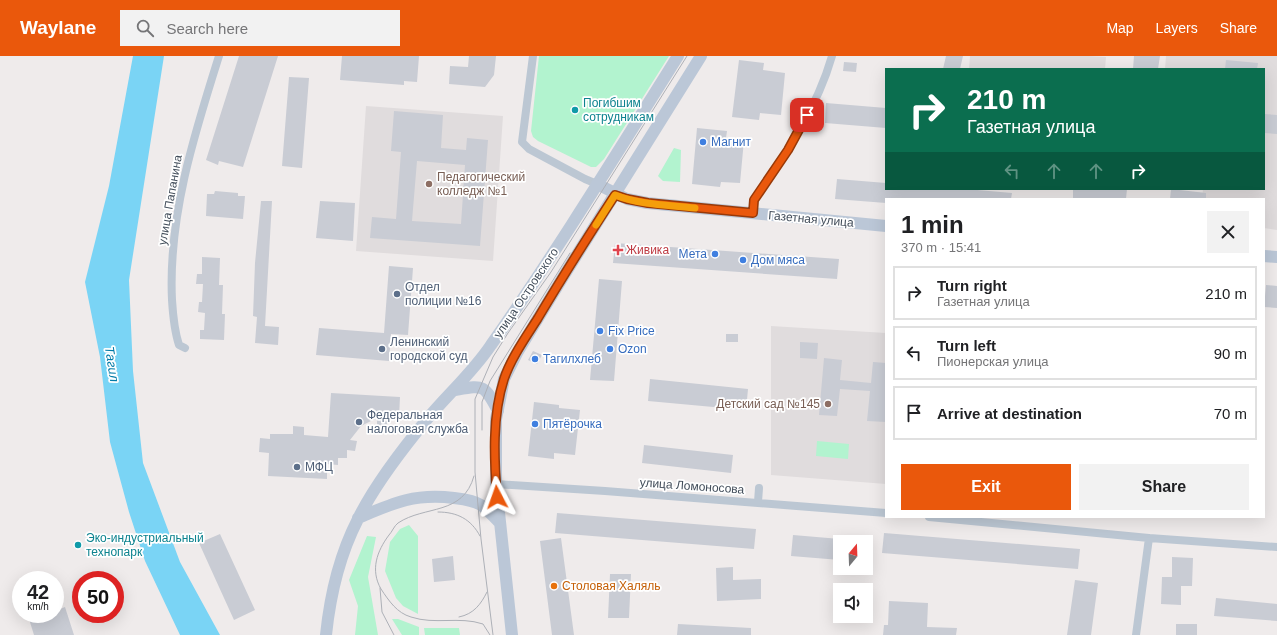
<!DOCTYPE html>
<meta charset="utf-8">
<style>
:root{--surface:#fff;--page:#f2f2f2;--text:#202124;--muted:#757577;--line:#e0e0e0;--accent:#ea580c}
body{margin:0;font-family:Arial,sans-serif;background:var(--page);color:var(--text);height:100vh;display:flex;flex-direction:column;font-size:15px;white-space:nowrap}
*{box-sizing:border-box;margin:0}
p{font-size:13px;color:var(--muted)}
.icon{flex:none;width:22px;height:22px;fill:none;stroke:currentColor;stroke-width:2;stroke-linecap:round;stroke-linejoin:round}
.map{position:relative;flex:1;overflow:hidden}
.sheet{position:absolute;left:885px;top:142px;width:380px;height:320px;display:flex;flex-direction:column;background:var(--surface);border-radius:0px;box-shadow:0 4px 16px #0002}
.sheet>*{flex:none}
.hud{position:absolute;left:885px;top:12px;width:380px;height:122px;border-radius:0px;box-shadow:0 4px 16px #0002;background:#0b6e4f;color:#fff;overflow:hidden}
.needle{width:26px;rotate:19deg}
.buttons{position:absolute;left:833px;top:479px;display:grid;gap:8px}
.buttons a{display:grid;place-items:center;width:40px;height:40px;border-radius:0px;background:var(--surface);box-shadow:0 4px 16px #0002;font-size:20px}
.speed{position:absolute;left:12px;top:515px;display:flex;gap:8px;font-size:20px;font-weight:700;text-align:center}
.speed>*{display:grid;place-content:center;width:52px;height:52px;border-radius:50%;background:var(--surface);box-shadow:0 4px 16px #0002;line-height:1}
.speed small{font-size:10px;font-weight:400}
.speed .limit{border:6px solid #d22;background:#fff;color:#111}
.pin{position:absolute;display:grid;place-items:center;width:34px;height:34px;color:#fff;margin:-17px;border-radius:8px;box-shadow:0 2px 6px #0006}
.me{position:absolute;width:44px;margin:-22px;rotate:356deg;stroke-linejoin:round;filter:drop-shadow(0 0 3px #0008)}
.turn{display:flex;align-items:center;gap:14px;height:84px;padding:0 16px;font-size:18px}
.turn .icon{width:52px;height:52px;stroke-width:2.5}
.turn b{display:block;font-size:28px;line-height:34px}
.lanes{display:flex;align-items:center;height:38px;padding:0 16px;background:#0003;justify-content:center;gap:20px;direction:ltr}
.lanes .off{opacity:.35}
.round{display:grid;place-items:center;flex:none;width:42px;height:42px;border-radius:0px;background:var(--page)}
.head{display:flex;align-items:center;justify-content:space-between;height:68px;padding:0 16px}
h1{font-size:24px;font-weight:600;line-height:30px}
.cta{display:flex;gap:8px;margin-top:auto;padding:8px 16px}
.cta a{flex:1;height:46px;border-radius:0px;background:var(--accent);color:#fff;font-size:16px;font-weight:600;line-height:46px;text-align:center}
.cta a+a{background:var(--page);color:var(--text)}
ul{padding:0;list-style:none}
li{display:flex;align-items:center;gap:12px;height:54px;margin:0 8px 6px;padding:0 8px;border:2px solid var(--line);border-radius:0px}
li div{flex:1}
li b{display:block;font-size:15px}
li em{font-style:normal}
header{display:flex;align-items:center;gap:24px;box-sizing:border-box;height:56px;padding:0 20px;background:var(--accent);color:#fff}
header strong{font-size:19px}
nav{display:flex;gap:22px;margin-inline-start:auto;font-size:14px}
.search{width:280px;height:36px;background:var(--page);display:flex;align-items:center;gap:10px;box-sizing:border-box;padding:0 14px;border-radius:0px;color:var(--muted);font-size:15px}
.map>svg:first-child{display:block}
</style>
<header>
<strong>Waylane</strong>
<div class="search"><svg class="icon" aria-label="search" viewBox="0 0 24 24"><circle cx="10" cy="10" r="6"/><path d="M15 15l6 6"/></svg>Search here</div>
<nav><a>Map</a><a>Layers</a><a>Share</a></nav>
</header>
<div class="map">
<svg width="1277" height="579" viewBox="0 0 1277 579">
<rect width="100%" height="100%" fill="#efebeb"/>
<path fill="#e0dcdd" d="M970,0h118l18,1 -1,12h-136z
M1166,0h111v174l-13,-2v-29h-62l1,-10h61v-120h-99z
M366,50l137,10 -10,145 -137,-10z
M771,270l115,7v151l-115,-9z"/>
<path fill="#b2f3cf" d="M539,0h130l-65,103 -8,8h-5l-53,-26 -5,-4 -2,-6z
M674,92l7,2 -1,32 -17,-1 -5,-5z
M817,385l32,3 -1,15 -32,-3z
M409,469l9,11v78l-15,-8 -7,-8 -11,-27 5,-29 10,-13z
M367,480l9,1 -8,40 10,58h-23l3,-29 -9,-26z
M392,563h6l21,8v8h-17z
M424,572h35l1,7h-35z"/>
<path fill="#7ad4f5" d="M133,0h31l-35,224 4,91 10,92 37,99 40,73h-40l-35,-74 -16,-49 -19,-70 -10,-85 -15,-75 24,-96z"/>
<path fill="#c9ccd4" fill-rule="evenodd" d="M239,0h39l-35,111 -24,-6 -1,4 -12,-5z
M342,0h77l-2,26 -13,-1v4l-64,-5z
M469,0h27l-2,19 -9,12 -36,-3 1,-18 18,1z
M946,0h17l-3,13h-17z
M1134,0h26l-2,13h-25z
M739,4l25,3 -1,7 22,3 -4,42 -21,-2 -1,7 -27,-3z
M1226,4l32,3 -1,6h-32z
M844,6l13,1 -1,9 -13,-1z
M289,21l20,1 -7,90 -20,-2z
M826,47l60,5v20l-61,-5z
M394,55l49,4 -2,33 25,2 1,-12 21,2 -8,106 -110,-8 2,-21 24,2 5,-67 -10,-1zM417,105l48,4 -4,59 -49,-3z
M1264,58l13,1v19l-13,-1z
M697,72l30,3 -1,7 18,2 -4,43 -19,-1 -1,5 -28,-3z
M837,123l49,4v6h80l46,4 -1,6h-125v4l-51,-4z
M1073,133h54l-1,10h-53z
M1171,133l35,4v6h-36z
M215,135l23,2v3h7l-2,23 -37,-3 1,-22h7z
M261,145h11l-7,125 14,1 -1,18 -23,-2 2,-26 -4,-1 2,-53z
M320,145l35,2 -2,38 -37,-3z
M615,187l224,16 -2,20 -224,-16z
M202,201l18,1 -1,27h4l-1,29h3l-1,26 -24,-1v-9h4l1,-17 -7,-1 1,-10h3l1,-18h-7l1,-10h5z
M389,210l24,2 -5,67 -17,-1 -2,27 -73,-6 3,-27 65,5z
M599,223l23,2 -8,100 -24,-1z
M1266,229l11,1v22l-13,-1z
M726,278h12v8h-12z
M800,286l18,1 -1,16 -17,-1z
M533,295l9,4 -5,9 -9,-4z
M824,302l18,2 -2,20 31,3 2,-21 13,1v59l-19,-1 3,-30 -30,-2 -3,27 -18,-1z
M650,323l98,10 -2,21 -98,-9z
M331,337l69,4 -1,20 -11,-1 -1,10 -10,-1v-7l-16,8 -11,14 7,1 -2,10 -8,-1v8h-9v7l-11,-1v15l-59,-3 1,-23 -10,-1 1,-14 10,1v-5h23v-8l11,1v8l24,2z
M534,346l25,3v3l21,2 -5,45 -21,-2v6l-26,-3z
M644,389l89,10 -2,18 -89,-10z
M557,457l199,16 -2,20 -199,-16z
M884,477l196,16 -2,20 -196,-16z
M220,478l35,76 -21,10 -35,-77z
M793,479l47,4v21l-49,-4z
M561,482l13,97h-22l-12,-94z
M453,500l2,24 -21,2 -2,-23z
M1172,501l21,1 -1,28h-11v19l-20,-1 1,-27h10z
M733,511v13l28,-1v20l-44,2 -1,-33z
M610,518h21l-2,44h-21z
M1075,524l23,3 -7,52h-24z
M1216,542l61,6v17l-63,-5z
M889,545l39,2 -1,24 30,1 -1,7h-73l1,-10h4z
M65,551l9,28h-40l-5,-16 16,-5h10v-3z
M678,568l73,4v7h-74z
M1176,568h21v11h-21z"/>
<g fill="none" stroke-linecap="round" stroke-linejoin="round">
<path stroke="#bcc7d3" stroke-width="8" d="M533,0l-11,86 7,7 56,30 12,5
M753,157l1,-13c31,-45 63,-91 78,-144
M185,292l-6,-3c-5,-15 -6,-29 -7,-45 -4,-83 22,-165 47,-244
M496,428l109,7 281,22
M758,446l1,-14
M929,461l220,21 128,9
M1136,579l13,-97"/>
<path stroke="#bbc7d7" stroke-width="12" d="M597,128l30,15 20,4 239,23
M1264,200l13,1
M455,334c29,-5 29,-6 43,21
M358,462c35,-15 57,-25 96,-20 8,1 19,2 27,7 6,4 12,11 18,17
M326,579c4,-39 14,-81 32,-116 16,-33 46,-72 70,-101 21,-25 45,-46 63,-73 66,-94 126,-192 187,-289
M512,579l-16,-151v-65l8,-40 13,-26 46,-76 138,-221"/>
<path stroke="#adb0b7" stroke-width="1" d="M482,374v-28l8,-21 80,-128
M474,420c-11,40 -49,29 -76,47 -4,3 -6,9 -9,12 -12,16 -19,35 -8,54 8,12 16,24 30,28 24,8 48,-1 72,7l7,11
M438,456c19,0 33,7 42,24
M380,532l2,24 12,23
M459,561c15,-3 22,-13 28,-25
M493,579l-12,-96 -6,-67v-73l18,-42 15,-24 43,-61 136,-216"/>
</g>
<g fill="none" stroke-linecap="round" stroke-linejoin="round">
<defs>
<path id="route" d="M497,441c-3,-38 -5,-81 7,-118 7,-21 22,-42 34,-61 25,-42 51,-83 77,-123l12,4 21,4 105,10 1,-13 34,-50 19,-35"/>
</defs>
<use href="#route" stroke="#983908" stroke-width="10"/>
<use href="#route" stroke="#ea580c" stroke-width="7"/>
<path stroke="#f59e0b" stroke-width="7" d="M596,169l19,-30c25,10 54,10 80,13"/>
</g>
<g fill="#0f9aa8" stroke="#fff" stroke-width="1.5">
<circle cx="575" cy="54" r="4"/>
<circle cx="78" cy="489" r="4"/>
</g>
<g fill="#3f7fe0" stroke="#fff" stroke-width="1.5">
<circle cx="703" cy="86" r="4"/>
<circle cx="715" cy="198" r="4"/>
<circle cx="743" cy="204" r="4"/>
<circle cx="600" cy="275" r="4"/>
<circle cx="610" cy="293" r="4"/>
<circle cx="535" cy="303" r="4"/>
<circle cx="535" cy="368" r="4"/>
</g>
<g fill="#8d6e63" stroke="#fff" stroke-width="1.5">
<circle cx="429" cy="128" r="4"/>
<circle cx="828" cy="348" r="4"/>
</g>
<path fill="#e0444e" stroke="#fff" stroke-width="1.5" d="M616 188h4v4h4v4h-4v4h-4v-4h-4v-4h4z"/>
<g fill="#5c6f8a" stroke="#fff" stroke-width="1.5">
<circle cx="397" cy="238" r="4"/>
<circle cx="382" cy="293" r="4"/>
<circle cx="359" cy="366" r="4"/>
<circle cx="297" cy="411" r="4"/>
</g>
<circle fill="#e8710a" stroke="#fff" stroke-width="1.5" cx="554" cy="530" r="4"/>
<g text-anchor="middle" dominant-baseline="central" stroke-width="3.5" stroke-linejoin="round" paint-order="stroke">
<g font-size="12" fill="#0d838f" stroke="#fff" text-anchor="start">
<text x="583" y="47">Погибшим<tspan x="583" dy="14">сотрудникам</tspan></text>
<text x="86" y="482">Эко-индустриальный<tspan x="86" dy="14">технопарк</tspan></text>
</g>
<g font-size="12" fill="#366cbe" stroke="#fff" text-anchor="start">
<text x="711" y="86">Магнит</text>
<text x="707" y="198" text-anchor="end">Мета</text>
<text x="751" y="204">Дом мяса</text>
<text x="608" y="275">Fix Price</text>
<text x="618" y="293">Ozon</text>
<text x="543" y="303">Тагилхлеб</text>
<text x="543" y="368">Пятёрочка</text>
</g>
<g font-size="12" fill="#785e54" stroke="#fff" text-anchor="start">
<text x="437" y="121">Педагогический<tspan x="437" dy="14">колледж №1</tspan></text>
<text x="820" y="348" text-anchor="end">Детский сад №145</text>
</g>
<g font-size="12" fill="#424d5a" stroke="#fff">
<text transform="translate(170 144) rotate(-80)">улица Папанина</text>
<text transform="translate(811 163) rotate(5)">Газетная улица</text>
<text transform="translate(526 237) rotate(-56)">улица Островского</text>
<text transform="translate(692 430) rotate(4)">улица Ломоносова</text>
</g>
<g font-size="12" fill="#be3a42" stroke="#fff" text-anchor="start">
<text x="626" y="194">Живика</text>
</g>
<g font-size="12" fill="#4e5e75" stroke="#fff" text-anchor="start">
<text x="405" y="231">Отдел<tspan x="405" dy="14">полиции №16</tspan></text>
<text x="390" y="286">Ленинский<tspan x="390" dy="14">городской суд</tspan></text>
<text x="367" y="359">Федеральная<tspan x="367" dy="14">налоговая служба</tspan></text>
<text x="305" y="411">МФЦ</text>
</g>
<g font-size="12" fill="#c56008" stroke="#fff" text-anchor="start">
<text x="562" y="530">Столовая Халяль</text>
</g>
<g font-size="13" font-style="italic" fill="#017aa7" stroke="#fff">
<text transform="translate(112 308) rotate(81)">Тагил</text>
</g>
</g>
</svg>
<div class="buttons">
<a><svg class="needle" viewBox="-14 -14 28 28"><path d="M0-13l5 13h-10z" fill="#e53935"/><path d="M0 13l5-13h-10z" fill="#757577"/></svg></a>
<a><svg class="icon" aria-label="sound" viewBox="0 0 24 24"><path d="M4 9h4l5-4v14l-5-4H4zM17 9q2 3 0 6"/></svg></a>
</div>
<div class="speed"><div>42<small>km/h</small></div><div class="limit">50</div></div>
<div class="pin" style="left:807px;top:59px;background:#d93025"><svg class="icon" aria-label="arrive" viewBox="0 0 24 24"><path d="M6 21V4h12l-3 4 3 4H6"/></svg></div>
<svg class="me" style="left:497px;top:441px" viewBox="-20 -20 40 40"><path d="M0-17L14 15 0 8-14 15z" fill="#ea580c" stroke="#fff" stroke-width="4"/></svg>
<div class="hud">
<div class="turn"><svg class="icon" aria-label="right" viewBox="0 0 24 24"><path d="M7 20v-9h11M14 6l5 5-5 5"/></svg><div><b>210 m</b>Газетная улица</div></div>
<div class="lanes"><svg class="icon off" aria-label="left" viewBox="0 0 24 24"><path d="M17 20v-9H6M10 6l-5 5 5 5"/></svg><svg class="icon off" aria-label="ahead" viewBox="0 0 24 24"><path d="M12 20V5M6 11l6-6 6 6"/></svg><svg class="icon off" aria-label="ahead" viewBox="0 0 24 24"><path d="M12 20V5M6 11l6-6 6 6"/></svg><svg class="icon" aria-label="right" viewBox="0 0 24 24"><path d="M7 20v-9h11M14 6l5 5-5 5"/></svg></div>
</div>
<section class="sheet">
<div class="head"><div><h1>1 min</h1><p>370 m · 15:41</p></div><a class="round"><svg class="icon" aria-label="close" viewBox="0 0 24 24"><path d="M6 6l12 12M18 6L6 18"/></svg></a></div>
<ul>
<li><svg class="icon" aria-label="right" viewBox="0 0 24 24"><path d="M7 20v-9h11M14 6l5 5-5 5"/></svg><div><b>Turn right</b><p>Газетная улица</p></div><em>210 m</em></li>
<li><svg class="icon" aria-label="left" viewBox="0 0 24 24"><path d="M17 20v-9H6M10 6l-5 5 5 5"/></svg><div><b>Turn left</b><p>Пионерская улица</p></div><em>90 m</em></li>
<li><svg class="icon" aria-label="arrive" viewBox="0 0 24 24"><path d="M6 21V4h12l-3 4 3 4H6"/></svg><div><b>Arrive at destination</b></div><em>70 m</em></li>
</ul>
<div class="cta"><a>Exit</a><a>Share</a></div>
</section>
</div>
